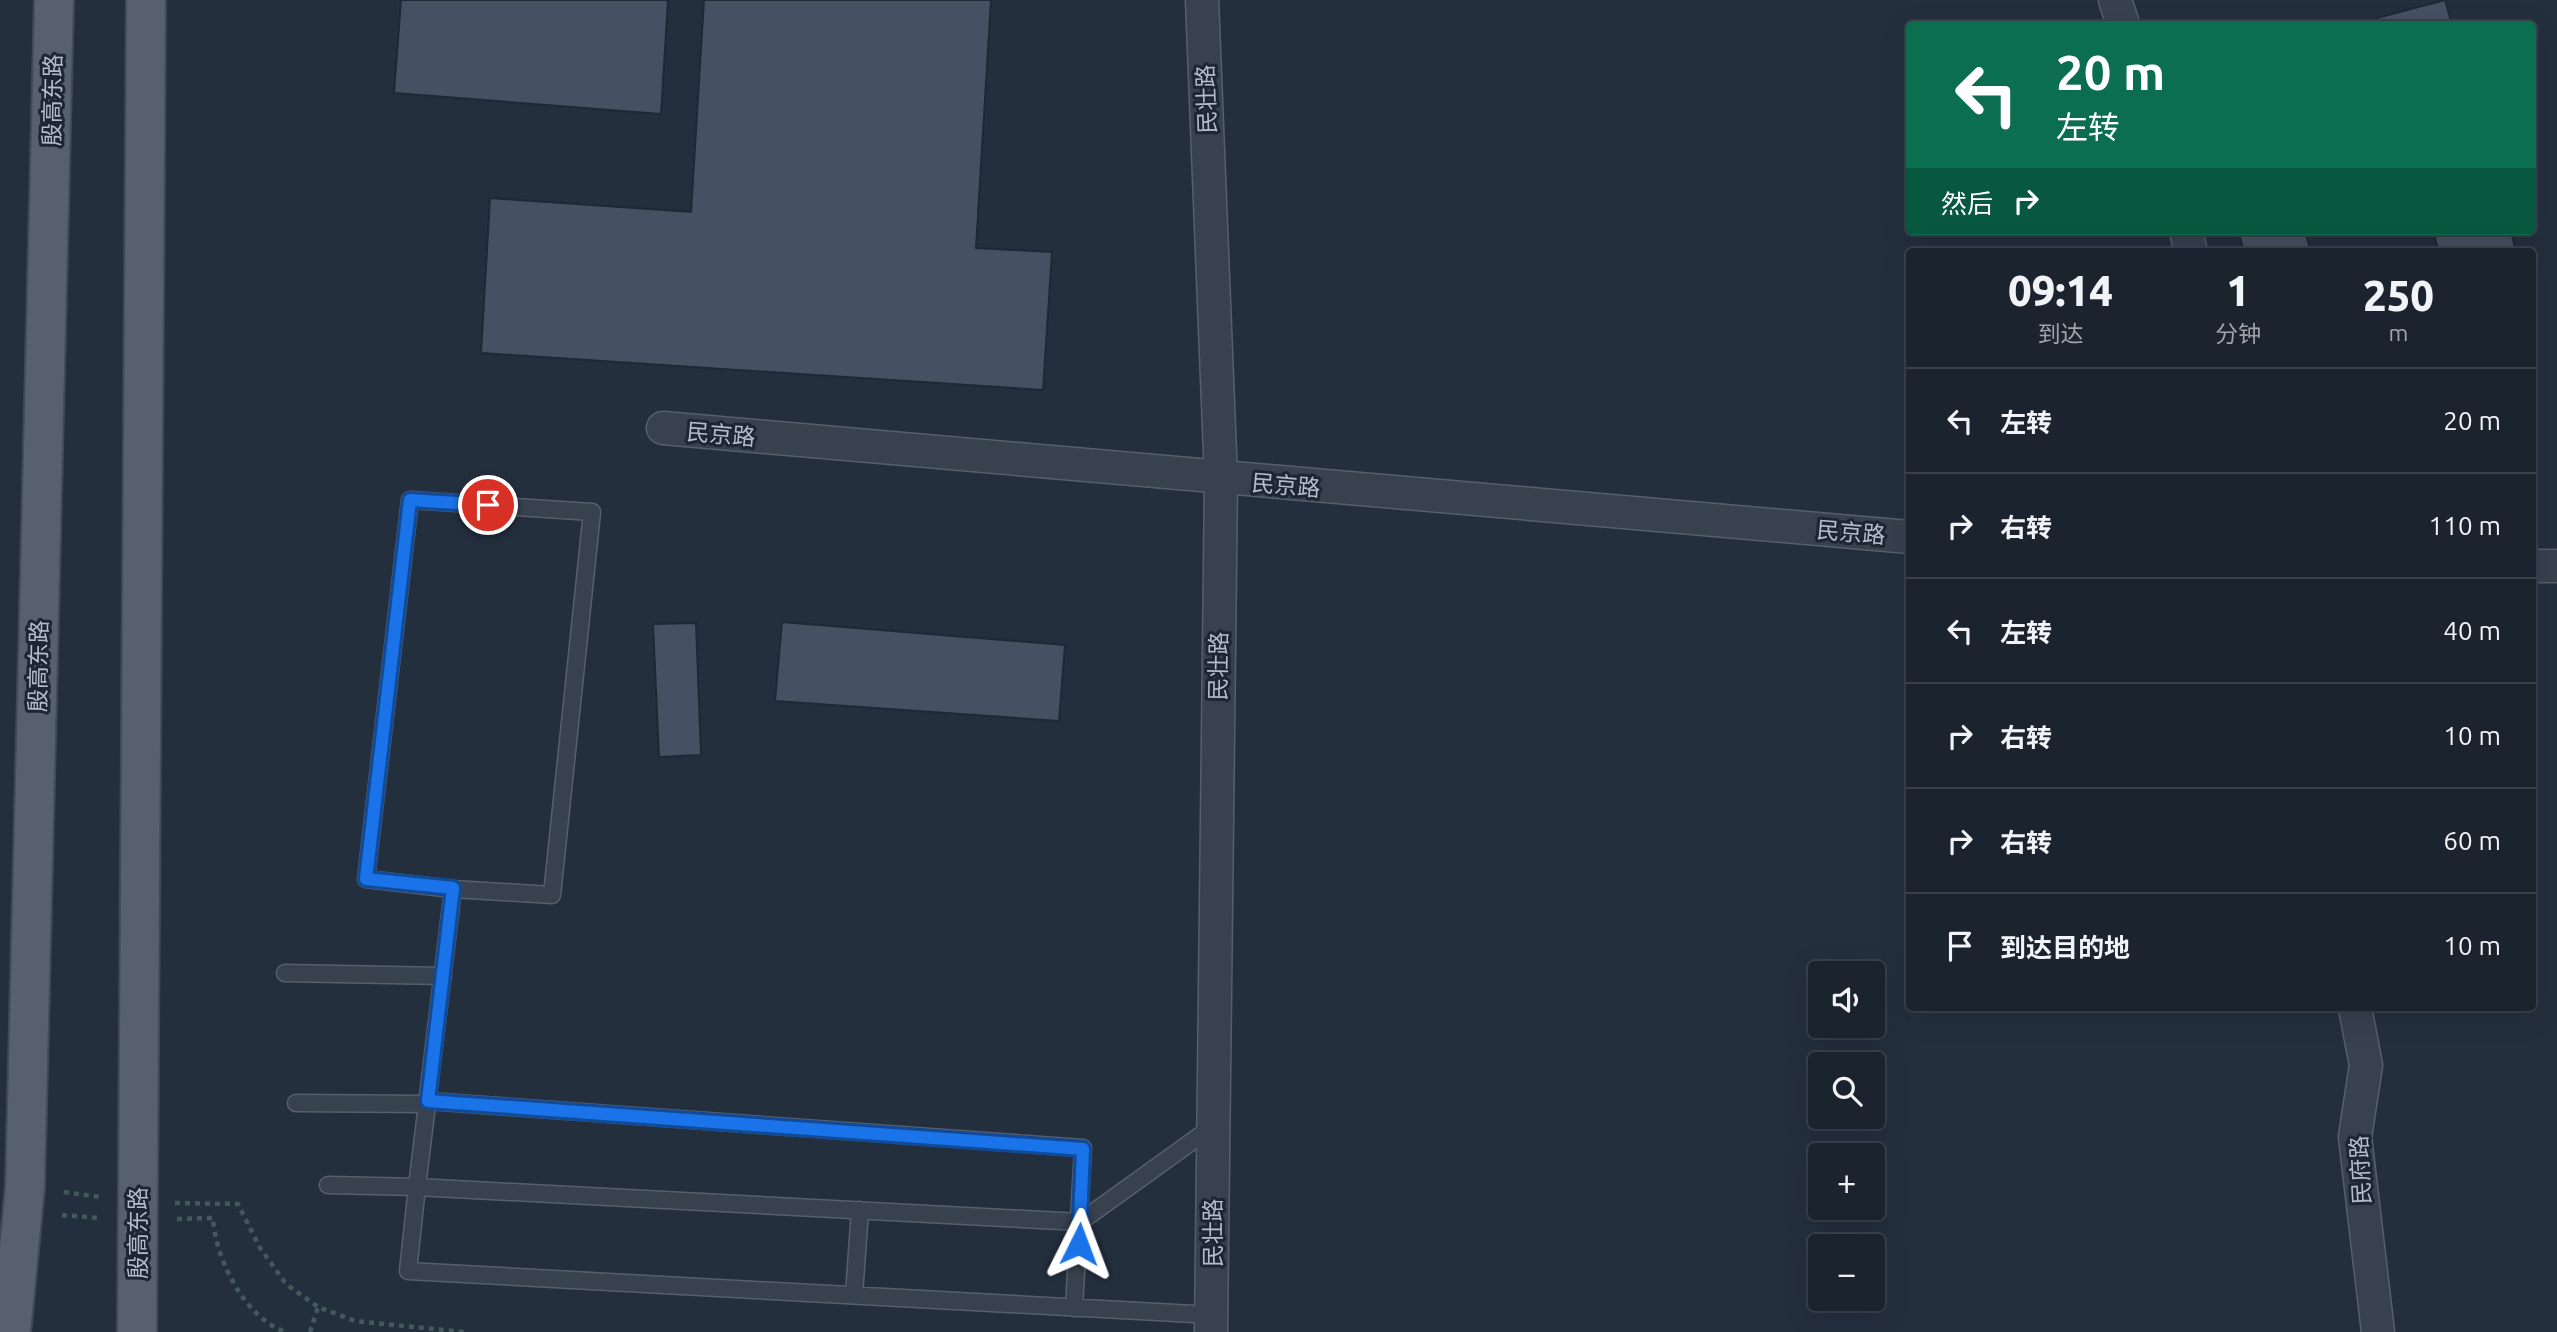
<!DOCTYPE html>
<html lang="zh">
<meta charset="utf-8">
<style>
:root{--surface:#1b232e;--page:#242b36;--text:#f1f3f6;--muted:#a0a4aa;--line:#39404a}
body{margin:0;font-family:Ubuntu,"Noto Sans SC",sans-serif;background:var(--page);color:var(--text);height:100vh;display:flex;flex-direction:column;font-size:26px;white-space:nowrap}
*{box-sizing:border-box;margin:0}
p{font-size:23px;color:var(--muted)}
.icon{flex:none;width:38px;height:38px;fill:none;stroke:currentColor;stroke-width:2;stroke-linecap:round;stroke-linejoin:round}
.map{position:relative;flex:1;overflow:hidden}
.sheet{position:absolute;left:1906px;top:248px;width:630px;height:763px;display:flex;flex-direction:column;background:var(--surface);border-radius:7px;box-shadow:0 7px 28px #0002,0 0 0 2px var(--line)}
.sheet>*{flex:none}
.banner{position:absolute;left:1906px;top:21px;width:630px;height:214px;border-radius:7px;box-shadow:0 7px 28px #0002,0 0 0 2px var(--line);background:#0b6e4f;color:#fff;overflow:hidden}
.controls{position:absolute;left:1808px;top:961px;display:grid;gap:14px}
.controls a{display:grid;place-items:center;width:77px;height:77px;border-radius:7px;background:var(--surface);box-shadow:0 7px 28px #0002,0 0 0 2px var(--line);font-size:35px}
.pin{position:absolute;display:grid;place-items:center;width:60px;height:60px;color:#fff;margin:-30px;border:4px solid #fff;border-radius:50%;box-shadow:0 2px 7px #0007}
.me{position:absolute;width:77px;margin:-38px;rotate:3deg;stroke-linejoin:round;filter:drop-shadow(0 0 5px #0008)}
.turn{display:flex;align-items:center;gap:24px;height:147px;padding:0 35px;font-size:32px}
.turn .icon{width:91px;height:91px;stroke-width:2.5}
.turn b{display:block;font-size:49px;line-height:60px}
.then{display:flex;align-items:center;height:66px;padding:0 35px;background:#0003;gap:14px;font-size:26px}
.eta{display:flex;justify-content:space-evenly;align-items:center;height:119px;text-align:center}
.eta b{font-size:42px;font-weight:800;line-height:49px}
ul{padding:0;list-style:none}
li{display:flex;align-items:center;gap:21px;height:105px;padding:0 35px;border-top:2px solid var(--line)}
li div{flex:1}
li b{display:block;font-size:26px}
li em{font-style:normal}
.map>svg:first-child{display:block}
</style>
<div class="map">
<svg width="2557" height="1332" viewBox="0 0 2557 1332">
<rect width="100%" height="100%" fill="#242f3e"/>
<path fill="#455162" stroke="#1f2835" stroke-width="2" d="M401,0h267l-7,114 -267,-21z
M704,0h287l-15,248 76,4 -9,138 -562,-37 9,-155 201,14z
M2445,0l7,24h-77l-2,-5z
M2238,231h67l6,21h-67z
M2433,231h78l5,21h-77z
M782,622l283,23 -6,76 -284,-20z
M696,623l5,132 -42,2 -6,-133z"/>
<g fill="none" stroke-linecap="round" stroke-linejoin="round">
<defs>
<path id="lane" d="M453,889l99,6 40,-383 -182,-12 -44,379 87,10 -36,298 663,35 132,-95
M285,973l158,3
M428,1101l655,47 -9,160
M296,1103l131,1
M328,1185l89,2 -9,84 804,44
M854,1295l6,-85"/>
<path id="street" d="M1202,0l19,479 -10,853
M2115,0l8,24
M2186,231l5,21
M663,428l1246,109
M2532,566h25
M2355,1008l11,57 -11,72 23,195"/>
<path id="primary" d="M11,1332l14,-145 29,-1187
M137,1332l9,-1332"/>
</defs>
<use href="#lane" stroke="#565f6c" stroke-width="19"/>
<use href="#street" stroke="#565f6c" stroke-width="35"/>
<use href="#primary" stroke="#414a57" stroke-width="42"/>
<path stroke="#44595c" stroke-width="4.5" stroke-dasharray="5 5" stroke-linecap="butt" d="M64,1192l36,5
M175,1203l63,1 22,44 26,36 32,23
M62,1215l37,3
M177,1219l36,-1c2,40 32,101 73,114
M310,1332l8,-25 37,14 109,11"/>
<use href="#lane" stroke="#38414e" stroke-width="16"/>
<use href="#street" stroke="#38414e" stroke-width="32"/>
<use href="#primary" stroke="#56606e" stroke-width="38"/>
</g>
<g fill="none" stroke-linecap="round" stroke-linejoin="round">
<defs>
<path id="route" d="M488,505l-78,-5 -44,379 87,9 -25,213 655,48 -4,95"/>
</defs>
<use href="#route" stroke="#114b97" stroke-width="18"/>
<use href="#route" stroke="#1a73e8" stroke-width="12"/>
</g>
<g text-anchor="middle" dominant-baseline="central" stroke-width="6" stroke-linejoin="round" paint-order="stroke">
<g font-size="23" fill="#b4bcc9" stroke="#1d2633">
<text transform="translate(1206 99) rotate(-92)">民壮路</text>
<text transform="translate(52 100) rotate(-89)">殷高东路</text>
<text transform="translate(721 434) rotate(5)">民京路</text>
<text transform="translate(1286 485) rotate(5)">民京路</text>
<text transform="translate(1851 532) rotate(5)">民京路</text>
<text transform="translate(38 666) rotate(-89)">殷高东路</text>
<text transform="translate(1218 666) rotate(-89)">民壮路</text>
<text transform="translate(2360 1170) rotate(-93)">民府路</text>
<text transform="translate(137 1233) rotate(-90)">殷高东路</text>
<text transform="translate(1212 1233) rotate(-90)">民壮路</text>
</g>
</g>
</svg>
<div class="controls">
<a><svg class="icon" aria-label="sound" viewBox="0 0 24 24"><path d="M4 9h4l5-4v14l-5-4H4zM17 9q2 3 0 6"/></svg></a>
<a><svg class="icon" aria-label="search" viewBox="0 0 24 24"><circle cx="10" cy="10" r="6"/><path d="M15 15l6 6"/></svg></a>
<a>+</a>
<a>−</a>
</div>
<div class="pin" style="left:488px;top:505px;background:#d93025"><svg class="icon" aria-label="arrive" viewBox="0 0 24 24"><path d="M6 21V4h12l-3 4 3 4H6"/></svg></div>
<svg class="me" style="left:1079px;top:1244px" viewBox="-20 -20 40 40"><path d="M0-17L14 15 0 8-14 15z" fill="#1a73e8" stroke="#fff" stroke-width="4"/></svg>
<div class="banner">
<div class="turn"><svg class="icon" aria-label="left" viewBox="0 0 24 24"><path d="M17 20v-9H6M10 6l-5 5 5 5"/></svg><div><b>20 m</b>左转</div></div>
<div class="then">然后<svg class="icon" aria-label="right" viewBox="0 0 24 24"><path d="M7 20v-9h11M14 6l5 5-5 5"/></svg></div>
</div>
<section class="sheet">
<div class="eta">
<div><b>09:14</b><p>到达</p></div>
<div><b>1</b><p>分钟</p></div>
<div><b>250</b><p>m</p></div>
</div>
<ul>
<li><svg class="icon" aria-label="left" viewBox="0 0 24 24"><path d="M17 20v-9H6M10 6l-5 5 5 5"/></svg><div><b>左转</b></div><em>20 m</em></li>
<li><svg class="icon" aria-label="right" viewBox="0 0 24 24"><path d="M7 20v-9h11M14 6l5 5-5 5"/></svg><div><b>右转</b></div><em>110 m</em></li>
<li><svg class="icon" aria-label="left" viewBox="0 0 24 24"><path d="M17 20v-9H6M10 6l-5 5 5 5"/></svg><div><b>左转</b></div><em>40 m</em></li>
<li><svg class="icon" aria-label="right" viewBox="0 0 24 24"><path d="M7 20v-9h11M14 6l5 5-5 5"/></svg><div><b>右转</b></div><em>10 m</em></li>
<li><svg class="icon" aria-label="right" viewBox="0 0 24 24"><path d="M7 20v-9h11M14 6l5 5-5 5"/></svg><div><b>右转</b></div><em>60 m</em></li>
<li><svg class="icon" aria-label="arrive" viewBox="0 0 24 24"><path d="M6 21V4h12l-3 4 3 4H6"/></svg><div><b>到达目的地</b></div><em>10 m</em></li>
</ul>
</section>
</div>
